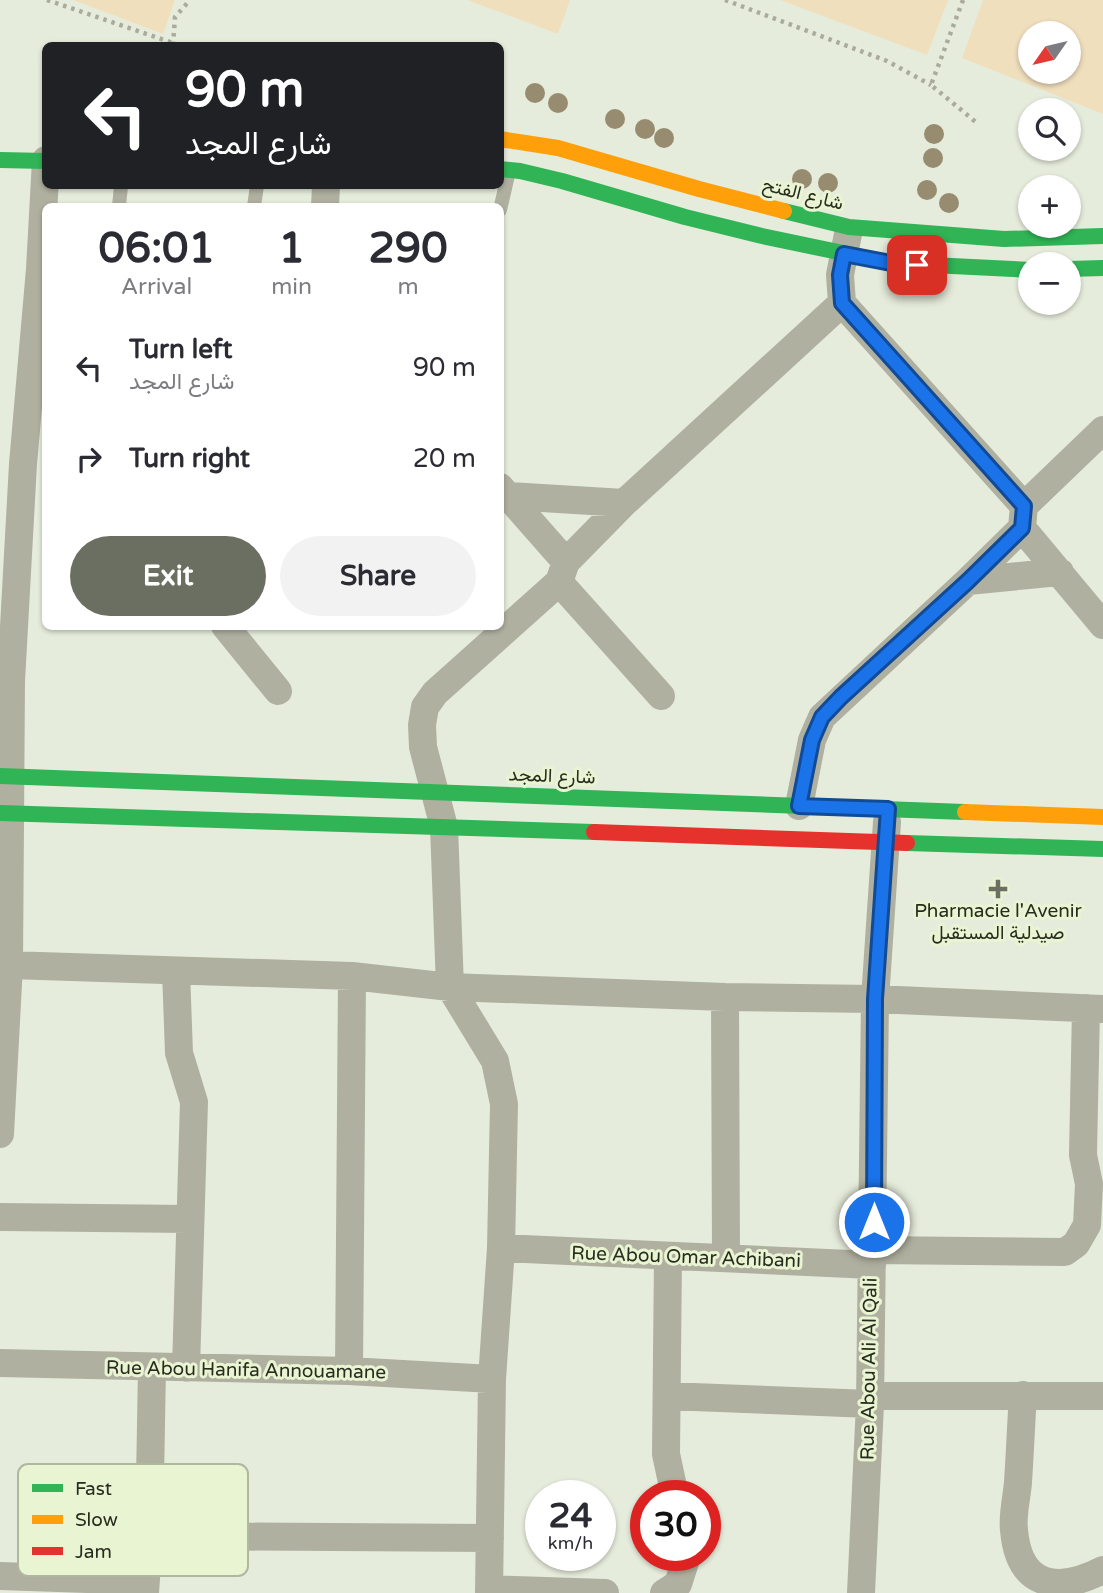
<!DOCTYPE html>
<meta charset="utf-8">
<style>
:root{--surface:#fff;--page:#f2f2f3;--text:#2b2b33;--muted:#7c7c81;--accent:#6a6f61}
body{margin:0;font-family:"Varela Round",Vazirmatn,sans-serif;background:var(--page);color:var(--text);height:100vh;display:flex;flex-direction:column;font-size:26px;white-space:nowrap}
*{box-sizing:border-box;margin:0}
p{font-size:23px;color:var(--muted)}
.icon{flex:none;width:38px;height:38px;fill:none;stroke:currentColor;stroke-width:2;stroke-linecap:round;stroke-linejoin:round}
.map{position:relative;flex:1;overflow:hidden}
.details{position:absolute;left:42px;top:203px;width:462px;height:427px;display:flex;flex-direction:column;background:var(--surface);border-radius:10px;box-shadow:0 2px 5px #0004}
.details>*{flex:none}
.banner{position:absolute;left:42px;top:42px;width:462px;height:147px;border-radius:10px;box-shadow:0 2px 5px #0004;background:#202124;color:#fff;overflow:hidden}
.needle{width:46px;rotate:236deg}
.controls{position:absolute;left:1018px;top:21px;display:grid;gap:14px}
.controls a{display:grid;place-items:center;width:63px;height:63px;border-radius:50%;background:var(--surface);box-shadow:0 2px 5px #0004;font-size:35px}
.speed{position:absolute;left:525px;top:1480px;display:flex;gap:14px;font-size:35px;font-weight:700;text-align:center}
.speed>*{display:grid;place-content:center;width:91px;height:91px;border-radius:50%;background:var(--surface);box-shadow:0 2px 5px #0004;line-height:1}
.speed small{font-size:18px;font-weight:400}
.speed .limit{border:10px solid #d22;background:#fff;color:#111}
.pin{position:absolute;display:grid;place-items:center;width:60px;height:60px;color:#fff;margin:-30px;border-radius:14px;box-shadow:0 4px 10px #0006}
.me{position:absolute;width:77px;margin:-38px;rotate:0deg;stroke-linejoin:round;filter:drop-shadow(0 0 5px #0008)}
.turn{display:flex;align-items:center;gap:24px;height:147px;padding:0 28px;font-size:32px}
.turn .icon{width:91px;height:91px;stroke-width:2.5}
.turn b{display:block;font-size:49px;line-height:60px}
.eta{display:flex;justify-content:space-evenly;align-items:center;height:119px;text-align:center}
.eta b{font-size:42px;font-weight:700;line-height:49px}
.cta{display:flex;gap:14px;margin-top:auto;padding:14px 28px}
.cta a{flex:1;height:80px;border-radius:42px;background:var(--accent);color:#fff;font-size:28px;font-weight:700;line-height:80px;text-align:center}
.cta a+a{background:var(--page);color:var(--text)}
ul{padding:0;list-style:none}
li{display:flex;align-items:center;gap:21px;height:91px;padding:0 28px}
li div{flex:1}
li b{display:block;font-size:26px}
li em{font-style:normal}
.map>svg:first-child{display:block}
</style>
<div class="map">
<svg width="1103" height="1593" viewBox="0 0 1103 1593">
<rect width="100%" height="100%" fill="#e6ecdb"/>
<path fill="#f0dfbd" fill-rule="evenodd" d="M73,0h102l-12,34z
M467,0h103l-12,34z
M780,0h168l-21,55z
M983,0h120v114l-141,-56zM1031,33h38v39h-38z"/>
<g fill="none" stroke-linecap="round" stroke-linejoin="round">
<path stroke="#aaab9d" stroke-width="4.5" stroke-dasharray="3.5 5" stroke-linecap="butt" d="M47,0l126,43
M725,0l162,61 44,24
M963,0l-32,85 46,38
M173,45l2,-28 15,-17"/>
<path stroke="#b0b0a0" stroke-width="14" d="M119,206l2,-20
M254,206l3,-20
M500,210l9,-39"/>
<path stroke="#b0b0a0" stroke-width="28" d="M325,206l1,-20
M848,234l-8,41 2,28 182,203 -2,22 81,97
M500,487l66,75 -7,20 102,114
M509,496l115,7
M1024,506l79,-76
M566,562l58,-59 218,-200
M968,581l92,-9
M225,626l53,65
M799,806l13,-66 10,-23 146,-136 54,-53
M9,965l343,11 98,11 275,10 150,2 228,10
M176,971l3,82 15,49 -8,266
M725,997l1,261
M0,1134l9,-169 2,-284 12,-217 17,-195 6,-109
M0,1217l190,2
M501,1248l371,17
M874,1250l191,2 11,-8 11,-19 2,-41 -6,-29 3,-147
M668,1257l-2,197 9,42
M0,1363l349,8 143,8
M349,1371l3,-395
M1023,1395c-2,29 -3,58 -5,87 -1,15 -6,33 -4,48 5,58 44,63 89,40
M667,1396l203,8
M871,1396h232
M149,1536l341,2
M0,1576l145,5
M489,1589l116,4
M145,1593l4,-57 3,-168
M489,1593l3,-214 9,-131 3,-144 -9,-43 -45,-74 -6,-160 -21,-80 -1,-22 3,-18 10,-14 124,-111
M664,1593l14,-9 9,-28
M861,1593l9,-189 5,-405 12,-177"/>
<path stroke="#30b455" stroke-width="16" d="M0,160l46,1
M500,169l20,2 42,10 123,36 77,19 129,27 140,7
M784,211l65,16 155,12 99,-3
M1069,269l34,-1
M0,776l965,36
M0,813l594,19
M907,843l196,6"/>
<path stroke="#ff9f0a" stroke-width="16" d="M500,139l58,9 141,41 85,22
M965,812l138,5"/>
<path stroke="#e5322d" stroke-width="16" d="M594,832l313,11"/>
</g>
<g fill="#978c6f">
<circle cx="535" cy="93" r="10"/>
<circle cx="558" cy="103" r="10"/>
<circle cx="615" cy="119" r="10"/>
<circle cx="645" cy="129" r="10"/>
<circle cx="934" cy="134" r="10"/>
<circle cx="664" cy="138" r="10"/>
<circle cx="933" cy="158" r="10"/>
<circle cx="802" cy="179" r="10"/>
<circle cx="828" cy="183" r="10"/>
<circle cx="927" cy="190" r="10"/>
<circle cx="949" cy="203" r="10"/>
</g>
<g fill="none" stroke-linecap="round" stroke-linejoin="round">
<defs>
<path id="route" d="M874,1222l1,-223 13,-190 -89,-3 13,-66 10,-23 19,-20 127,-116 54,-53 2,-22 -182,-203 -2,-28 4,-21 47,9 26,2"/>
</defs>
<use href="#route" stroke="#114b97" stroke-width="18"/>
<use href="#route" stroke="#1a73e8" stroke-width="12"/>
</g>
<path fill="#6a6f61" stroke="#e9f4d3" stroke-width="2.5" d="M994.5 878.5h7v7h7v7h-7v7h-7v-7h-7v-7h7z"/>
<g text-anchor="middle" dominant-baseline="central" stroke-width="6" stroke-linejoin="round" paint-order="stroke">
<g font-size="19" fill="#282c1f" stroke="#e9f4d3">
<text transform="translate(803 194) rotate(14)">شارع الفتح</text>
<text transform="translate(552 776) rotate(2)">شارع المجد</text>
<text transform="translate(686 1257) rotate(2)">Rue Abou Omar Achibani</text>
<text transform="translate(869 1369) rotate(-89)">Rue Abou Ali Al Qali</text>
<text transform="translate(246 1370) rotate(1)">Rue Abou Hanifa Annouamane</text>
</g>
<g font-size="19" fill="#282c1f" stroke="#e9f4d3">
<text x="998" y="911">Pharmacie l'Avenir<tspan x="998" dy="22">صيدلية المستقبل</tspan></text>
</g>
</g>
<rect x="18" y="1464" width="230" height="112" rx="10" fill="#e9f4d3" stroke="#afb89d" stroke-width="2"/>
<rect x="32" y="1484" width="31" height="8" fill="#30b455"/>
<rect x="32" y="1515" width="31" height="9" fill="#ff9f0a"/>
<rect x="32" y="1547" width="31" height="8" fill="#e5322d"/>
<g font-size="19" fill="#282c1f">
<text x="75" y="1495">Fast</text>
<text x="75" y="1526">Slow</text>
<text x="75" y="1558">Jam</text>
</g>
</svg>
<div class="controls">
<a><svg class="needle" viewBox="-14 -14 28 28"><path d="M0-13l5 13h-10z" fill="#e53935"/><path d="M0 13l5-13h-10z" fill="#7c7c81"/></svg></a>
<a><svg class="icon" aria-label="search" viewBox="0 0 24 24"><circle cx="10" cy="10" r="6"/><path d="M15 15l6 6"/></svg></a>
<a>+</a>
<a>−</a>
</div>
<div class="speed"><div>24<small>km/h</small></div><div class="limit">30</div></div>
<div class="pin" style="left:917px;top:265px;background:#d93025"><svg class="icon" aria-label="arrive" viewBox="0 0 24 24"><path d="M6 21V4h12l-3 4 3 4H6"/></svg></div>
<svg class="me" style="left:874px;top:1222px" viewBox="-20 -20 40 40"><circle r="17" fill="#1a73e8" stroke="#fff" stroke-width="3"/><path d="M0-11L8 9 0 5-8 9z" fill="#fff"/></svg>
<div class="banner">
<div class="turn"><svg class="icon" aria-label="left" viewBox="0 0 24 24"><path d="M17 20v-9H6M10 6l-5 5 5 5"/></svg><div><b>90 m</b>شارع المجد</div></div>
</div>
<section class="details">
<div class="eta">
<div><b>06:01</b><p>Arrival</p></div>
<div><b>1</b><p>min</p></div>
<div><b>290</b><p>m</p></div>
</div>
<ul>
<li><svg class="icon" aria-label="left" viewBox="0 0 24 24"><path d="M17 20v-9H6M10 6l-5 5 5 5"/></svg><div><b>Turn left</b><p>شارع المجد</p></div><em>90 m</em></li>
<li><svg class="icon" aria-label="right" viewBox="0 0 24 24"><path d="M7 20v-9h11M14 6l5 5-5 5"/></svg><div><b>Turn right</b></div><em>20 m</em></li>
</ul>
<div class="cta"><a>Exit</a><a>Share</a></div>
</section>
</div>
